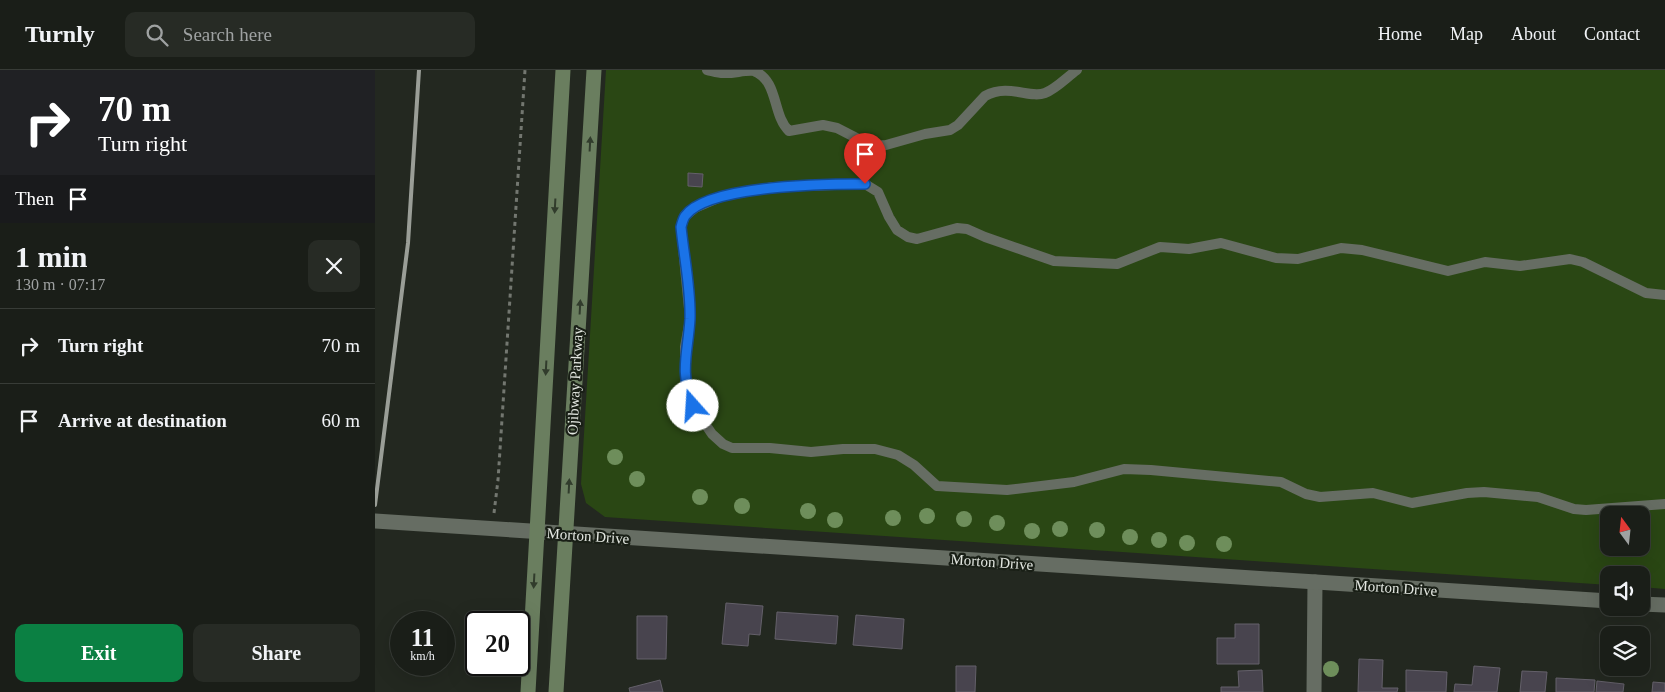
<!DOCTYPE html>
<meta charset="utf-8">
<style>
:root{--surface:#1a1e18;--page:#272b25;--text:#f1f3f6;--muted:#9fa2a2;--line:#383c37;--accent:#0b8043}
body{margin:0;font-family:Georgia,serif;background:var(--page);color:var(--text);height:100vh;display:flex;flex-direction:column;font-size:19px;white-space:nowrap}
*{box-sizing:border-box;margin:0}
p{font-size:16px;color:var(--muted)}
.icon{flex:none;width:28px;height:28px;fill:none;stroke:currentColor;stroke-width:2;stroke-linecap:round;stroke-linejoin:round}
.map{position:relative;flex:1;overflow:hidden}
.side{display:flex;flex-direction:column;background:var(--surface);width:375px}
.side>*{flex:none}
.hud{background:#202124;color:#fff;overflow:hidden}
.needle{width:32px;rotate:345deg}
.tools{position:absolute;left:1225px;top:436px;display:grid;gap:10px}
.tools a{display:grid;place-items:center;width:50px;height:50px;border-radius:10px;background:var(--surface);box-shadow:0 5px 20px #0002,0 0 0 1px var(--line);font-size:25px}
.speed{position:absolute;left:15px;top:541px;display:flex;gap:10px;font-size:25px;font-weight:700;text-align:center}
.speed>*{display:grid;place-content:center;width:65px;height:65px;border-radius:50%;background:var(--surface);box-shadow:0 5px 20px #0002,0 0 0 1px var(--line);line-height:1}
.speed small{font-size:12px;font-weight:400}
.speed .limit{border:2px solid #111;border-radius:8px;background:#fff;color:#111}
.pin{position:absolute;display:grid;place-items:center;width:42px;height:42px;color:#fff;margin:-51px -21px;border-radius:50% 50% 50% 0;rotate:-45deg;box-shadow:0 0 5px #0007}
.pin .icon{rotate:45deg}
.me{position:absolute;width:55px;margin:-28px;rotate:341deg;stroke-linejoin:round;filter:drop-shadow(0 0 4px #0008)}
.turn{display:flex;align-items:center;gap:18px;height:105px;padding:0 15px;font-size:22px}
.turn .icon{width:65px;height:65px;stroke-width:2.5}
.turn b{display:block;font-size:35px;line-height:42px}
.then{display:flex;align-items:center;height:48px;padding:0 15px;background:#0003;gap:10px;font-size:19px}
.round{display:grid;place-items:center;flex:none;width:52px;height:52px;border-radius:10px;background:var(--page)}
.overview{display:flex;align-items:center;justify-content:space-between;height:85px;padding:0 15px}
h1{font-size:30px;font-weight:700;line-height:38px}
.cta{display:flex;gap:10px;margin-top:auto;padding:10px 15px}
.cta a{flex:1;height:58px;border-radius:10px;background:var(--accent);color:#fff;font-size:20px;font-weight:700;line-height:58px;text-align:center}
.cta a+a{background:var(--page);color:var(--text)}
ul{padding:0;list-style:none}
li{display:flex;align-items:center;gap:15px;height:75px;padding:0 15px;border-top:1px solid var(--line)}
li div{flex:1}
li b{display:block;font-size:19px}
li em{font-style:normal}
header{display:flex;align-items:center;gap:30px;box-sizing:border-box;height:70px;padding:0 25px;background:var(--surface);border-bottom:1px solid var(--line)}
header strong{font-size:24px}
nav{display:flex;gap:28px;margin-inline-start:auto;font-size:18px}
.search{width:350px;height:45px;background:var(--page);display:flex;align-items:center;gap:12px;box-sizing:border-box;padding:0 18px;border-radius:10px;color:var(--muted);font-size:19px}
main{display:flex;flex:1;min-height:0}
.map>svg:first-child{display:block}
</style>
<header>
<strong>Turnly</strong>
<div class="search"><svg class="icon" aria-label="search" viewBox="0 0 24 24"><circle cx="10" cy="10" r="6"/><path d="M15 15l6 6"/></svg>Search here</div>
<nav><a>Home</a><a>Map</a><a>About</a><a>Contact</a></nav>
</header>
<main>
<section class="side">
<div class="hud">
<div class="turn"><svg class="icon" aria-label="right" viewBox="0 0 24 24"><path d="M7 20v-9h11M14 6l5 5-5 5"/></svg><div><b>70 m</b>Turn right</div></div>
<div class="then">Then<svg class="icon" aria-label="arrive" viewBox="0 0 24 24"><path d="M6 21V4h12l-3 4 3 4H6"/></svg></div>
</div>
<div class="overview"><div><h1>1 min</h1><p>130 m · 07:17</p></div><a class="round"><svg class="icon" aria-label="close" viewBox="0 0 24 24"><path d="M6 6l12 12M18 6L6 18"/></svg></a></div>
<ul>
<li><svg class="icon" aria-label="right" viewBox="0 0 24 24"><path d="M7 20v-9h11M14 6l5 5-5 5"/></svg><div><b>Turn right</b></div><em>70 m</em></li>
<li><svg class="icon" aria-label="arrive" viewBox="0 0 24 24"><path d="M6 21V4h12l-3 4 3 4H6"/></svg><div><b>Arrive at destination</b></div><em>60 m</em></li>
</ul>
<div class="cta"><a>Exit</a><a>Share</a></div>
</section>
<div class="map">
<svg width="1290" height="622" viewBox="0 0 1290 622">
<rect width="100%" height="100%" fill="#232820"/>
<path fill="#2a4714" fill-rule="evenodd" d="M231,0h1059v519l-24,-2v-12h-32v10l-1004,-68 -19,-14 -5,-19zM1234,445h32v33h-32z"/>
<path fill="#48444e" stroke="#64606a" d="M313,103l15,1 -1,13 -14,-1z
M351,533l37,3 -3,29 -11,-1 -1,12 -26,-2z
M402,542l61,4 -2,28 -61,-5z
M481,545l48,4 -2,30 -49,-4z
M262,546h30l-1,43h-29z
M860,554h24v40h-42v-26h18z
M984,589l24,1 -1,28h16l-1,4h-39z
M581,596h20l-1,26h-19z
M1099,596l26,2 -3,24h-43l1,-8 17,1z
M887,600l1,22h-42v-5h18l-1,-16z
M1031,600l41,2 -1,20h-40z
M1147,601l25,1 -2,20h-25z
M1181,608l39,2 -1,12h-38z
M285,610l3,12h-33l-1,-4z
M1222,611l27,3 -1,8h-27z
M1278,612l12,1v9h-13z"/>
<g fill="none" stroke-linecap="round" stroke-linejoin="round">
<path stroke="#737770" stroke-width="3" stroke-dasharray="4 4" stroke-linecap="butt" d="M119,443l4,-33 27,-410"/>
<path stroke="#666d63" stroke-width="10" d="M332,0c5,1 11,3 16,3 10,1 21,-3 31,-2 25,10 18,44 35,60l34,-6 14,3 35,18 14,-1 39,-11 25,-4 8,-5 27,-29c24,-13 44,3 60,-3 11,-4 22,-16 32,-23
M1290,225l-19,-2 -63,-31 -13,-3 -50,7 -35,-4 -37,9 -86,-21 -21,-2 -43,11 -22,-1 -55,-15 -32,6 -29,-2 -43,17 -63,-3 -69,-24 -18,-8 -10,-1 -40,11 -9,-2 -11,-7 -8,-13 -11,-25 -13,-8 -92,3 -50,9 -28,12 -10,8 -4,11 9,92 -5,28v33l8,26 19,28 11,10 9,4h38l41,4 32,-3h32l23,6 16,10 23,21 70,4 67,-8 50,-13 27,1 130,12 25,12 14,3 53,-4 39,10 55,-10 17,-1 54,5 36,12 12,1 79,-6"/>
<path stroke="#666d63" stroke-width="15" d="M939,622l1,-110"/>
<path stroke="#666d63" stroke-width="15" d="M0,451l1234,80
M1266,534l24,1"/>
<path stroke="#6a7e5f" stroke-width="15" d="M153,622l35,-622
M181,622l38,-622"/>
<path stroke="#9a9e97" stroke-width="4" d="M0,435l33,-262 11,-173"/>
</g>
<g fill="#6e8e5b">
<circle cx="240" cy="387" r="8"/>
<circle cx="262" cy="409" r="8"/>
<circle cx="325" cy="427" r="8"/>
<circle cx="367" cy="436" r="8"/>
<circle cx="433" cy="441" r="8"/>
<circle cx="552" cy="446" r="8"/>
<circle cx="518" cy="448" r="8"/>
<circle cx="589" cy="449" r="8"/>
<circle cx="460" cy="450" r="8"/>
<circle cx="622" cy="453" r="8"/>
<circle cx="685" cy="459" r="8"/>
<circle cx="722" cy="460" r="8"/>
<circle cx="657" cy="461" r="8"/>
<circle cx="755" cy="467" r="8"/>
<circle cx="784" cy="470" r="8"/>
<circle cx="812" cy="473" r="8"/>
<circle cx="849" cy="474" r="8"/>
<circle cx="956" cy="599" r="8"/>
</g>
<defs><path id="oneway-solid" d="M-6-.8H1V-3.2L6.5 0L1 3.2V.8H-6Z" transform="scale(1.25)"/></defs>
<g fill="#313c2c">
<use href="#oneway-solid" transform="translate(215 74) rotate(-87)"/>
<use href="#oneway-solid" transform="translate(180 136) rotate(93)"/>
<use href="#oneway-solid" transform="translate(205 237) rotate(-87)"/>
<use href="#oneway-solid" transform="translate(171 298) rotate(93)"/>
<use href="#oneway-solid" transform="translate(194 416) rotate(-87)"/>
<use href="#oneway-solid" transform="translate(159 511) rotate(93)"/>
</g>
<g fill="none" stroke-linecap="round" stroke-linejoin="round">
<defs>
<path id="route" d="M318,336c-14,-35 -5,-53 -3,-87 1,-30 -6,-62 -9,-92 1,-4 2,-8 4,-11 22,-31 143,-32 180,-32"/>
</defs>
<use href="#route" stroke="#114b97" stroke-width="12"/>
<use href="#route" stroke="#1a73e8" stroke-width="9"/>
</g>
<g text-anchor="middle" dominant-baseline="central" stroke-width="4.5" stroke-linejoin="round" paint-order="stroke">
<g font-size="15" fill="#e3e7e1" stroke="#191f16">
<text transform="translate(200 311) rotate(-87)">Ojibway Parkway</text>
<text transform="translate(213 466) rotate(4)">Morton Drive</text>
<text transform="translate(617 492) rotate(4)">Morton Drive</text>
<text transform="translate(1021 518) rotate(4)">Morton Drive</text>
</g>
</g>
</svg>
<div class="tools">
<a><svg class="needle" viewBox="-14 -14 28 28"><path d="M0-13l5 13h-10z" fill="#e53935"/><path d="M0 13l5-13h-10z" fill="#9fa2a2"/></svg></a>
<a><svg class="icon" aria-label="sound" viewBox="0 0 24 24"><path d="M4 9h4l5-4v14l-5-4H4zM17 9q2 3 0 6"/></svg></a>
<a><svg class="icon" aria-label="layers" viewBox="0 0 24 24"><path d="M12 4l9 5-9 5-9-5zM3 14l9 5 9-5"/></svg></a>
</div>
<div class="speed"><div>11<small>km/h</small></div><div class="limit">20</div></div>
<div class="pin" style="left:490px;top:114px;background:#d93025"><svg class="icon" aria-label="arrive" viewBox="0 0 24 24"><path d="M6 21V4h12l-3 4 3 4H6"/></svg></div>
<svg class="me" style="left:318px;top:336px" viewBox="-20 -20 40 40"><circle r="19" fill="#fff"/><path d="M0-13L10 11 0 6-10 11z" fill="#1a73e8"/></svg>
</div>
</main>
